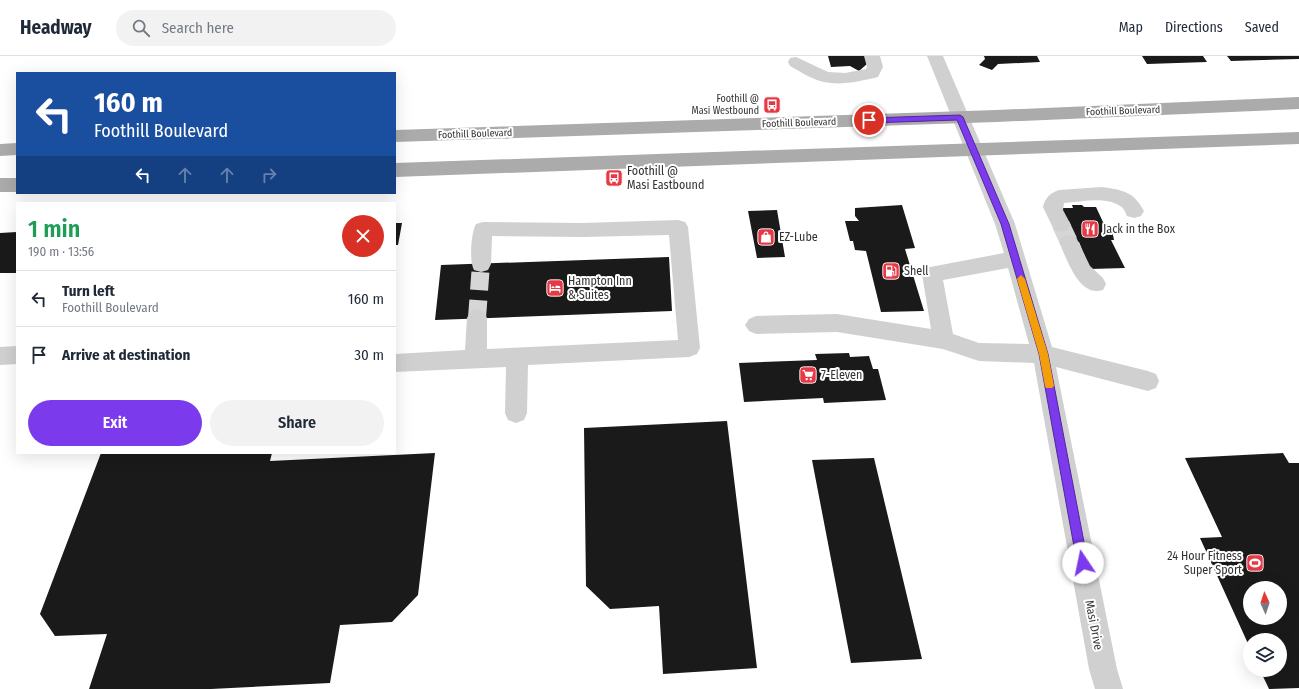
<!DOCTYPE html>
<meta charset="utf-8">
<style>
:root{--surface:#fff;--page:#f2f2f3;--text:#1f2937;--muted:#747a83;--line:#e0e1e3;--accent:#7c3aed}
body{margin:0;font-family:"Fira Sans Condensed",sans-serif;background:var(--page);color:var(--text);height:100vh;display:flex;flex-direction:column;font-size:15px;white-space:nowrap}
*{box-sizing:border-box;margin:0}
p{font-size:13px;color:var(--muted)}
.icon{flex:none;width:22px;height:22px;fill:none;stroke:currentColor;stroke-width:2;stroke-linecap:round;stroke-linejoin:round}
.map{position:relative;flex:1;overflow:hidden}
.side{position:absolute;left:16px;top:146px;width:380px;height:252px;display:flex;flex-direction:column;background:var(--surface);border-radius:0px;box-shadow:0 4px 16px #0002}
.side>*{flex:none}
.banner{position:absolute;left:16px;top:16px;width:380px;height:122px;border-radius:0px;box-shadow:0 4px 16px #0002;background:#1a4fa0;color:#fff;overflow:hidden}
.needle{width:26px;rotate:357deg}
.buttons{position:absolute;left:1243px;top:525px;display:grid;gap:8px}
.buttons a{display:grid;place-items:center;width:44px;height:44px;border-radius:50%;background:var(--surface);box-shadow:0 4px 16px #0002;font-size:20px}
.pin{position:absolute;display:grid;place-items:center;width:34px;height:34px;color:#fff;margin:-17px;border:2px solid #fff;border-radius:50%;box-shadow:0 1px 4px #0007}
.me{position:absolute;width:44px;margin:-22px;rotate:349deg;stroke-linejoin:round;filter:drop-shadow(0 0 3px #0008)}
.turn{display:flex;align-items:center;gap:14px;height:84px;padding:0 12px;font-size:18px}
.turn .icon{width:52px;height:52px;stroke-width:2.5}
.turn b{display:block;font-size:28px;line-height:34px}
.lanes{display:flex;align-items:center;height:38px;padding:0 12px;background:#0003;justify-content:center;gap:20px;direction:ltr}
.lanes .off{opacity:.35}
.round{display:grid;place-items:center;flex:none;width:42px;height:42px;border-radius:21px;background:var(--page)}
.summary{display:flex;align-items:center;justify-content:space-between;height:68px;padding:0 12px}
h1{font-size:24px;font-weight:600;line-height:30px;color:#1e9e55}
.primary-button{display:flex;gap:8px;margin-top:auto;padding:8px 12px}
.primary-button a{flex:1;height:46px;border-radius:24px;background:var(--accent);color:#fff;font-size:16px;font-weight:600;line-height:46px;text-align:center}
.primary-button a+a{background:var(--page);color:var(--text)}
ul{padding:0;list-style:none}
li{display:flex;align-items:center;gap:12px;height:56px;padding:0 12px;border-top:1px solid var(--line)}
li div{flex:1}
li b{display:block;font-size:15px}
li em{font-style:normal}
header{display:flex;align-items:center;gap:24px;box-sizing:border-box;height:56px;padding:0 20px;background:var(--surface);border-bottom:1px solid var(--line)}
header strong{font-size:19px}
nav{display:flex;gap:22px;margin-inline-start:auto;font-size:14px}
.search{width:280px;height:36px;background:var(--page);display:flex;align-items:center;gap:10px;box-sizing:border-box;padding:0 14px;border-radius:22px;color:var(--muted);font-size:15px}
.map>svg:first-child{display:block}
</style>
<header>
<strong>Headway</strong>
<div class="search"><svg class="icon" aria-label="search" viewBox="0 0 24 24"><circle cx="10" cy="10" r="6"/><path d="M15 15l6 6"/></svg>Search here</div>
<nav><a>Map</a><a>Directions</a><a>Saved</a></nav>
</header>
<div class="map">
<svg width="1299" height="633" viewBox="0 0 1299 633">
<rect width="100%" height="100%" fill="#fff"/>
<path fill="#1a1a1a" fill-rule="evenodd" d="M828,0h38l1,8 -8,7 -9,-5 -19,1z
M984,0h53l3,6 -42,2 -6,6 -13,-5 6,-6z
M1142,0h61l4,6 -60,2z
M1227,0h72v3l-68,2z
M902,149l13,43 -10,1 19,62 -43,1 -15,-61 -11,-1 -2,-9h-3l-5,-20h14l-4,-5v-8z
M1072,149h10l2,2h12l7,15h2l7,8 2,10h-3l14,28 -35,1 -11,-27h-19l-7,-17 9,-17h11z
M777,154l8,47 -28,1 -9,-47z
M395,167h7l-4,22h-3z
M17,176v41h-17v-40z
M669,201l3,54 -237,9 6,-55z
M849,297l1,4 19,-1 4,13h5l8,31 -62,3 -1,-5 -79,4 -5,-39 78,-3 -2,-6z
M727,365l30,247 -94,6 -4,-68 -49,3 -24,-23 -2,-158z
M101,397h171l-2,8 165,-8 -17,142 -26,27 -52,3 -10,58 -119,6h-122l18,-55 -52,2 -15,-22z
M1283,397l6,10h10v225l-30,1 -9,-19h20v-30h-30v8l-50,-110 22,-1 -37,-79zM1250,532h30v30h-30z
M874,402l48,201 -71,4 -39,-203z"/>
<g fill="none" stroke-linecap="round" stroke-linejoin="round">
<path stroke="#d6d6d6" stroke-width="18" stroke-dasharray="18 10" stroke-linecap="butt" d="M1061,169l8,17
M477,262l4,-54"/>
<path fill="#d0d0d0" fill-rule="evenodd" d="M864,0h16l3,11 -5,10c-21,5 -45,11 -66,1 -7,-3 -14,-8 -22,-12l-2,-4 2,-4 6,-1 32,15 17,1 21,-4 1,-2z
M927,0h16l72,168 37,123 96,24 8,3 3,7 -3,7 -8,3 -92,-24 61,302 6,20h-28l-6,-20 -55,-306 -55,-2 -36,-12 -106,-17 -81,2 -7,-3 -4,-6 4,-6 7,-3 81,-2 94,15 -9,-55 3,-6 79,-15 -9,-29zM1008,212l21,76 -50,-1 -26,-9 -10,-54z
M1102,131c21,3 32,5 42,24l-3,5 -7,2 -7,-2c-2,-4 -3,-8 -7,-10 -15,-10 -39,-4 -56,-3l-1,7 8,15 -3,5 -7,2 -7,-2 -11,-23c2,-9 7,-14 16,-17z
M678,164l7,2 3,5 12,121 -3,6 -8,3 -161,8 -1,48 -3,7 -8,3 -8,-3 -3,-7 1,-46 -111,5v-18l70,-4 2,-32 3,-6 7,-3 7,3 3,6v31l191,-9 -9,-105 -87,2 -90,-1 -1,28 -3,6 -7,2 -7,-2c-5,-9 -3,-37 2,-46l7,-2 99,1z
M1069,179l7,2 14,29 13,12 3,6 -3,6c-24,8 -36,-31 -44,-48l3,-5z
M17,290v18l-17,1v-18z"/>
<path fill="#ababab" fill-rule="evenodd" d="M1299,41v12l-303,13 -601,20v-12l601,-20z
M1299,76v12l-904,33v-14z
M17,87v12l-17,1v-12z
M0,122h17v14h-17z"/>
</g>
<path fill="#7c3aed" stroke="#51269a" d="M960,59l3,2 46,107 39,130 40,209 -2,3 -3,2 -4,-2 -2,-3 -38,-209 -38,-130 -44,-104 -88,3 -4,-3 4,-2z"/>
<path fill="#f59e0b" d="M1021,219l4,4 23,75 6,32 -2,2h-6l-1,-2 -6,-32 -22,-75z"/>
<defs>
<symbol id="bus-square" viewBox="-11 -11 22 22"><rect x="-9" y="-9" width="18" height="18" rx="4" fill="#e63946" stroke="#fff"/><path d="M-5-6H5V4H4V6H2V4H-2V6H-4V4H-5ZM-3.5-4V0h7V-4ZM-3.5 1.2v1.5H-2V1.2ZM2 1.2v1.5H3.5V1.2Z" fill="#fff"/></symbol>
<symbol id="restaurant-square" viewBox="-11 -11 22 22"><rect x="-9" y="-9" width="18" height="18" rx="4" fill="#e63946" stroke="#fff"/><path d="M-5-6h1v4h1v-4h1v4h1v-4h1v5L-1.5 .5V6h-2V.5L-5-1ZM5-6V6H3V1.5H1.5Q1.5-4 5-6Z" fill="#fff"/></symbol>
<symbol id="shop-square" viewBox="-11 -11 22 22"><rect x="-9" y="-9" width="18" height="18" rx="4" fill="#e63946" stroke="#fff"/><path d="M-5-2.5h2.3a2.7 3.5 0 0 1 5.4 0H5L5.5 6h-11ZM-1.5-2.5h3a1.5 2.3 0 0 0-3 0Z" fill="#fff"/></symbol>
<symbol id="fuel-square" viewBox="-11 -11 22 22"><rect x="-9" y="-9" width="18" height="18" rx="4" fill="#e63946" stroke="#fff"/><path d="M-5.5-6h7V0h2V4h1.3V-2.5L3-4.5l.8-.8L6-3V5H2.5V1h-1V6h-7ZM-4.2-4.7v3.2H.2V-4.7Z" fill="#fff"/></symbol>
<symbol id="hotel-square" viewBox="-11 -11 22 22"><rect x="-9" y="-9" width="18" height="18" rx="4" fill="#e63946" stroke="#fff"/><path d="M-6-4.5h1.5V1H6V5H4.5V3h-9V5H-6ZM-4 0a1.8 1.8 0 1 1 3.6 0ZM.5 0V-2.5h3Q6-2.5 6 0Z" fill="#fff"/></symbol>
<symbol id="supermarket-square" viewBox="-11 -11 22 22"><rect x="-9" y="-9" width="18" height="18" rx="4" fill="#e63946" stroke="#fff"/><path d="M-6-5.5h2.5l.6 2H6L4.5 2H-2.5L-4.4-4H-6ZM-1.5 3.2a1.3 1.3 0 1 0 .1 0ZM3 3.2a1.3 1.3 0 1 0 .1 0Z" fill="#fff"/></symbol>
<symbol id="stadium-square" viewBox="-11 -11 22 22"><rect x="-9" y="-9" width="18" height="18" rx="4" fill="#e63946" stroke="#fff"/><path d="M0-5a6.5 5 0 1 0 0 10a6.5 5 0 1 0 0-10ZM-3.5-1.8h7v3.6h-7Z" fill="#fff"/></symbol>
</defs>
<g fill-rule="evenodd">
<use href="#bus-square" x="762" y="39" width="20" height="20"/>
<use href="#bus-square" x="604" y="112" width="20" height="20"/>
<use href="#restaurant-square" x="1080" y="163" width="20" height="20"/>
<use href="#shop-square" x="756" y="171" width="20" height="20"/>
<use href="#fuel-square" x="881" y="205" width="20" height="20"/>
<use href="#hotel-square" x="545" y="222" width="20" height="20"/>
<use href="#supermarket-square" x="798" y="309" width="20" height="20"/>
<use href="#stadium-square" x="1245" y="497" width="20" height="20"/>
</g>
<g text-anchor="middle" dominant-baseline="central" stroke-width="4" stroke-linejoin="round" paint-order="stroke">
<g font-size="10" fill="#333" stroke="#fff" text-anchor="end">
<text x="759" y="43">Foothill @<tspan x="759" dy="12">Masi Westbound</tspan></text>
</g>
<g font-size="10" fill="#333" stroke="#fff">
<text transform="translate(1123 55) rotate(-2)">Foothill Boulevard</text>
<text transform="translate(799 67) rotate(-2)">Foothill Boulevard</text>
<text transform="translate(475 78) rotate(-2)">Foothill Boulevard</text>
</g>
<g font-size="12" fill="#333" stroke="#fff" text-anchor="start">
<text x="627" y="115">Foothill @<tspan x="627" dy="14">Masi Eastbound</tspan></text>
<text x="1103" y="173">Jack in the Box</text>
<text x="779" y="181">EZ-Lube</text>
<text x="904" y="215">Shell</text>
<text x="568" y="225">Hampton Inn<tspan x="568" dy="14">&amp; Suites</tspan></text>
<text x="821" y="319">7-Eleven</text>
<text x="1242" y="500" text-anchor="end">24 Hour Fitness<tspan x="1242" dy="14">Super Sport</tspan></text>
</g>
<g font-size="12" fill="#333" stroke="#fff">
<text transform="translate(1094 569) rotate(79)">Masi Drive</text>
</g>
</g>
</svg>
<div class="buttons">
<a><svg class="needle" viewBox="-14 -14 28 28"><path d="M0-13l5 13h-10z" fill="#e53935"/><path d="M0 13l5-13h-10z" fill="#747a83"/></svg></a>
<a><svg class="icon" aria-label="layers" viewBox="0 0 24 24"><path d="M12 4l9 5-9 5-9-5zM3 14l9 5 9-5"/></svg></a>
</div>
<div class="pin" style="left:869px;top:64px;background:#d93025"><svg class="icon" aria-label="arrive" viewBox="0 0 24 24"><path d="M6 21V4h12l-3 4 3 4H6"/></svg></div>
<svg class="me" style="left:1083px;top:507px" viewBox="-20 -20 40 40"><circle r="19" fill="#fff"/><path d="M0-13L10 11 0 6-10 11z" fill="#7c3aed"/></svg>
<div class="banner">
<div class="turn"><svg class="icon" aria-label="left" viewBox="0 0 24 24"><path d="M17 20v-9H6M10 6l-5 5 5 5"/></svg><div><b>160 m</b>Foothill Boulevard</div></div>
<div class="lanes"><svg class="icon" aria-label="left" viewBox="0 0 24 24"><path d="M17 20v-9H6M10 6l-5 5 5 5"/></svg><svg class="icon off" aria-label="ahead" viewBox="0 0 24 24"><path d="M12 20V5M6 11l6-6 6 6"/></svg><svg class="icon off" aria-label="ahead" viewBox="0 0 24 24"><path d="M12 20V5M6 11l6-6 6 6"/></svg><svg class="icon off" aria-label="right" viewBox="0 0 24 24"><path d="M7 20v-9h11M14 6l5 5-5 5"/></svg></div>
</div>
<section class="side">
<div class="summary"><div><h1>1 min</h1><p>190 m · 13:56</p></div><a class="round" style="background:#d93025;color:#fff"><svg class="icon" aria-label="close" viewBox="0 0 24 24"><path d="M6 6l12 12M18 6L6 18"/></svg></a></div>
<ul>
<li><svg class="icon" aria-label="left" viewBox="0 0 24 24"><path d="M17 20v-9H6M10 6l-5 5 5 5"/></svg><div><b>Turn left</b><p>Foothill Boulevard</p></div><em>160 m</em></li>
<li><svg class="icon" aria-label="arrive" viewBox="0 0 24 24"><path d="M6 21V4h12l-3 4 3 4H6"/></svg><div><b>Arrive at destination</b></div><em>30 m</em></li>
</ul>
<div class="primary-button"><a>Exit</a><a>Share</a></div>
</section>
</div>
